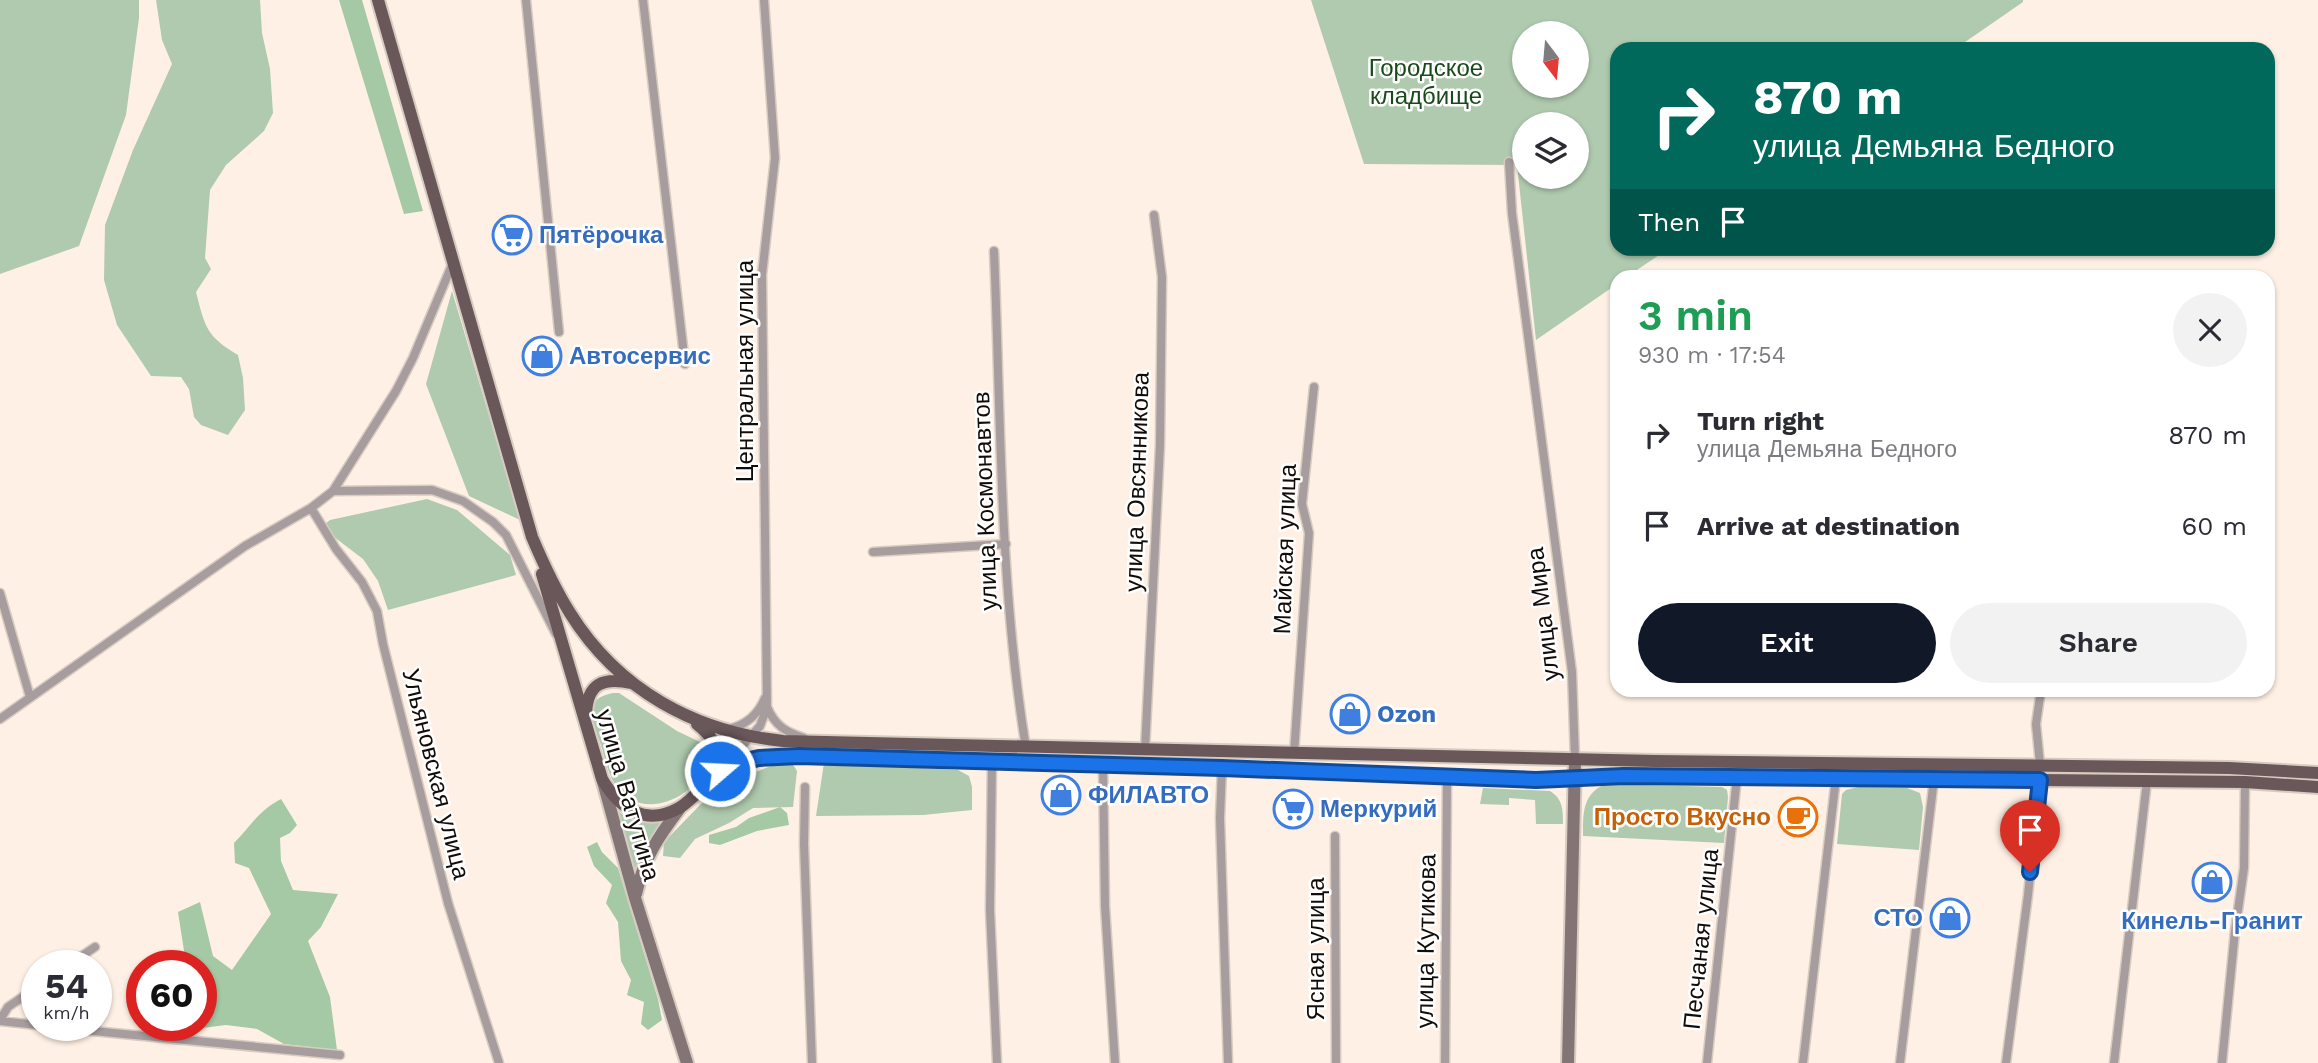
<!DOCTYPE html>
<meta charset="utf-8">
<style>
:root{--surface:#fff;--page:#f2f2f3;--text:#2b2b33;--muted:#7c7c81;--accent:#111827}
body{margin:0;font-family:"Work Sans",sans-serif;background:var(--page);color:var(--text);height:100vh;display:flex;flex-direction:column;font-size:26px;white-space:nowrap}
*{box-sizing:border-box;margin:0}
p{font-size:23px;color:var(--muted)}
.icon{flex:none;width:38px;height:38px;fill:none;stroke:currentColor;stroke-width:2;stroke-linecap:round;stroke-linejoin:round}
.map{position:relative;flex:1;overflow:hidden}
.panel{position:absolute;left:1610px;top:270px;width:665px;height:427px;display:flex;flex-direction:column;background:var(--surface);border-radius:21px;box-shadow:0 2px 5px #0004}
.panel>*{flex:none}
.hud{position:absolute;left:1610px;top:42px;width:665px;height:214px;border-radius:21px;box-shadow:0 2px 5px #0004;background:#00695c;color:#fff;overflow:hidden}
.needle{width:46px;rotate:164deg}
.tools{position:absolute;left:1512px;top:21px;display:grid;gap:14px}
.tools a{display:grid;place-items:center;width:77px;height:77px;border-radius:50%;background:var(--surface);box-shadow:0 2px 5px #0004;font-size:35px}
.speed{position:absolute;left:21px;top:950px;display:flex;gap:14px;font-size:35px;font-weight:700;text-align:center}
.speed>*{display:grid;place-content:center;width:91px;height:91px;border-radius:50%;background:var(--surface);box-shadow:0 2px 5px #0004;line-height:1}
.speed small{font-size:18px;font-weight:400}
.speed .limit{border:10px solid #d22;background:#fff;color:#111}
.pin{position:absolute;display:grid;place-items:center;width:60px;height:60px;color:#fff;margin:-72px -30px;border-radius:50% 50% 50% 0;rotate:-45deg;box-shadow:0 0 7px #0007}
.pin .icon{rotate:45deg}
.me{position:absolute;width:77px;margin:-38px;rotate:71deg;stroke-linejoin:round;filter:drop-shadow(0 0 5px #0008)}
.turn{display:flex;align-items:center;gap:24px;height:147px;padding:0 28px;font-size:32px}
.turn .icon{width:91px;height:91px;stroke-width:2.5}
.turn b{display:block;font-size:49px;line-height:60px}
.then{display:flex;align-items:center;height:66px;padding:0 28px;background:#0003;gap:14px;font-size:26px}
.round{display:grid;place-items:center;flex:none;width:74px;height:74px;border-radius:37px;background:var(--page)}
.summary{display:flex;align-items:center;justify-content:space-between;height:119px;padding:0 28px}
h1{font-size:42px;font-weight:600;line-height:52px;color:#1e9e55}
.action{display:flex;gap:14px;margin-top:auto;padding:14px 28px}
.action a{flex:1;height:80px;border-radius:42px;background:var(--accent);color:#fff;font-size:28px;font-weight:600;line-height:80px;text-align:center}
.action a+a{background:var(--page);color:var(--text)}
ul{padding:0;list-style:none}
li{display:flex;align-items:center;gap:21px;height:91px;padding:0 28px}
li div{flex:1}
li b{display:block;font-size:26px}
li em{font-style:normal}
.map>svg:first-child{display:block}
</style>
<div class="map">
<svg width="2318" height="1063" viewBox="0 0 2318 1063">
<rect width="100%" height="100%" fill="#fef0e4"/>
<path fill="#afcaae" fill-rule="evenodd" d="M0,0h139v18l-13,97 -47,131 -79,28z
M156,0h104l2,33 8,36 3,44 -9,18 -38,34 -16,25 -5,68 6,11 -15,23c9,35 10,44 42,63l5,23 2,32 -17,25 -27,-10 -7,-8 -5,-28 -8,-12 -30,-1 -34,-51 -13,-45 1,-55 28,-75 39,-86 -10,-24z
M1311,0h712v2l-68,47h-338v199l51,1 -40,27h-11v8l-81,56 -19,-175 -153,-1zM1524,33h53v53h-53zM1524,124h53v53h-53z
M452,291l68,229 -51,-24 -43,-112z
M427,499l30,11 53,45 6,20 -128,35 -10,-29 -15,-22 -42,-32 9,-7z
M613,693h6l58,38 27,13 8,17c-3,14 -17,24 -28,32 -22,15 -51,17 -68,-7 -8,-12 -11,-27 -15,-41 -4,-11 -11,-25 -9,-37 2,-10 12,-13 21,-15z
M778,763h14l5,8 -4,36 -40,1 -24,15 -34,16 -15,19 -17,-2 1,-14 37,-38 40,-26z
M824,763l134,7 11,6 3,11v23l-49,5 -107,1z
M1606,784l116,3 5,3 1,7 -4,46 -141,-7c0,-21 -1,-43 23,-52z
M1858,787l49,1 13,5 3,14 -4,43 -82,-6 5,-50 4,-4z
M1483,788l67,3c13,8 13,19 13,33h-27l-1,-24 -26,-2v7l-29,-1z
M615,809c17,13 28,18 50,9l-21,32 -10,24z"/>
<path fill="#a5c9a4" d="M339,0h23l61,211 -19,3z
M281,799l16,26 -7,8 -10,5 1,23 12,29 45,4 -17,33 -13,14 22,56 7,53 -53,-6 -27,-15 -31,-4 -24,3 -4,-2h3v-22l8,-7 -8,-15v-16h-9l-8,-15 -6,-39 22,-10 13,54 19,14 39,-56 -22,-46 -14,-5 -1,-20c18,-18 24,-32 47,-44z
M780,807l7,6 2,12 -32,6 -37,14 -11,-2v-8l27,-8 13,-9z
M597,842l5,10 16,16 40,131 4,21 -14,10 -7,-6 3,-22 -17,-7 4,-15 -10,-19 -3,-39 -12,-19 6,-18 -18,-19 -7,-19z"/>
<g fill="none" stroke-linecap="round" stroke-linejoin="round">
<defs>
<path id="street" d="M526,0l33,332
M643,0l42,364
M1509,162l3,51 60,459 3,87
M994,251c7,165 5,333 32,497
M333,491l99,-1 31,11 30,21 13,13 50,99
M311,508l25,41 26,33 15,29 6,33 65,259 51,160
M873,552l133,-8
M0,593l30,104
M767,707c8,19 19,25 37,31
M0,719l245,-173 66,-38 22,-17 63,-100 17,-33 39,-93
M729,729c17,-4 29,-14 36,-31
M1145,750l15,-305 2,-168 -8,-62
M1294,754l15,-221 -7,-29 12,-117
M992,761l-2,149 7,153
M1103,764l2,142 10,157
M2040,764l-4,-40 5,-34
M725,765l35,-39 7,-19 -5,-432 13,-117 -11,-158
M1222,768l-2,50 8,245
M805,787l-1,57 8,219
M1335,836l1,227
M67,966l28,-19
M0,1020l8,-13 29,-20
M0,1021l37,4
M41,1026l299,29
M1445,1063l2,-286
M1707,1063l30,-286
M1803,1063l33,-285
M1900,1063l34,-284
M2006,1063l22,-168 12,-115
M2114,1063l33,-282
M2222,1063l13,-132 9,-63 1,-86"/>
<path id="secondary" d="M603,782l32,116 52,165
M636,894c8,-36 22,-57 44,-86
M1568,1063l7,-304"/>
<path id="primary" d="M378,0l154,537c11,26 23,52 38,76 48,77 125,119 213,128l872,20 574,7 89,5
M542,574l60,205c17,29 43,48 77,29 16,-9 26,-27 41,-37 16,-11 39,-13 58,-15l444,12 314,12 88,-4 416,4 205,2 73,5
M586,715c1,-32 17,-38 46,-32
M697,724c15,12 25,26 23,47"/>
</defs>
<use href="#street" stroke="#d8ccc1" stroke-width="11"/>
<use href="#secondary" stroke="#d8ccc1" stroke-width="16"/>
<use href="#primary" stroke="#d8ccc1" stroke-width="16"/>
<use href="#street" stroke="#a89d9e" stroke-width="8"/>
<use href="#secondary" stroke="#837476" stroke-width="12"/>
<use href="#primary" stroke="#69575a" stroke-width="12"/>
</g>
<g fill="none" stroke-linecap="round" stroke-linejoin="round">
<defs>
<path id="route" d="M720,771l17,-8 22,-5 40,-2 423,12 314,12 88,-4 416,4 -10,92"/>
</defs>
<use href="#route" stroke="#114b97" stroke-width="18"/>
<use href="#route" stroke="#1a73e8" stroke-width="12"/>
</g>
<defs>
<symbol id="supermarket-ring" viewBox="-11 -11 22 22"><circle r="9.5" fill="#fff" stroke="#3f7fe0" stroke-width="1.5"/><path d="M-6-5.5h2.5l.6 2H6L4.5 2H-2.5L-4.4-4H-6ZM-1.5 3.2a1.3 1.3 0 1 0 .1 0ZM3 3.2a1.3 1.3 0 1 0 .1 0Z" fill="#3f7fe0"/></symbol>
<symbol id="shop-ring" viewBox="-11 -11 22 22"><circle r="9.5" fill="#fff" stroke="#3f7fe0" stroke-width="1.5"/><path d="M-5-2.5h2.3a2.7 3.5 0 0 1 5.4 0H5L5.5 6h-11ZM-1.5-2.5h3a1.5 2.3 0 0 0-3 0Z" fill="#3f7fe0"/></symbol>
<symbol id="cafe-ring" viewBox="-11 -11 22 22"><circle r="9.5" fill="#fff" stroke="#e8710a" stroke-width="1.5"/><path d="M-5.5-4.5H6V0H3Q3 3.5 0 3.5H-2.5Q-5.5 3.5-5.5 0ZM3-3.2v2h1.7v-2ZM-6 4.5H4V6H-6Z" fill="#e8710a"/></symbol>
</defs>
<g fill-rule="evenodd">
<use href="#supermarket-ring" x="490" y="213" width="44" height="44"/>
<use href="#shop-ring" x="520" y="334" width="44" height="44"/>
<use href="#shop-ring" x="1328" y="692" width="44" height="44"/>
<use href="#shop-ring" x="1039" y="773" width="44" height="44"/>
<use href="#supermarket-ring" x="1271" y="787" width="44" height="44"/>
<use href="#cafe-ring" x="1776" y="795" width="44" height="44"/>
<use href="#shop-ring" x="2190" y="860" width="44" height="44"/>
<use href="#shop-ring" x="1928" y="896" width="44" height="44"/>
</g>
<g text-anchor="middle" dominant-baseline="central" stroke-width="5" stroke-linejoin="round" paint-order="stroke">
<g font-size="24" fill="#194a1a" stroke="#fff">
<text x="1426" y="68">Городское<tspan x="1426" dy="28">кладбище</tspan></text>
</g>
<g font-size="24" font-weight="bold" fill="#366cbe" stroke="#fff" text-anchor="start">
<text x="539" y="235">Пятёрочка</text>
<text x="569" y="356">Автосервис</text>
<text x="1377" y="714">Ozon</text>
<text x="1088" y="795">ФИЛАВТО</text>
<text x="1320" y="809">Меркурий</text>
<text x="1923" y="918" text-anchor="end">СТО</text>
<text x="2212" y="921" text-anchor="middle">Кинель-Гранит</text>
</g>
<g font-size="24" fill="#110c07" stroke="#fff">
<text transform="translate(745 371) rotate(-90)">Центральная улица</text>
<text transform="translate(1137 482) rotate(-88)">улица Овсянникова</text>
<text transform="translate(985 501) rotate(-92)">улица Космонавтов</text>
<text transform="translate(1285 549) rotate(-88)">Майская улица</text>
<text transform="translate(1543 614) rotate(-97)">улица Мира</text>
<text transform="translate(436 774) rotate(76)">Ульяновская улица</text>
<text transform="translate(628 795) rotate(74)">улица Ватутина</text>
<text transform="translate(1701 939) rotate(-84)">Песчаная улица</text>
<text transform="translate(1426 941) rotate(-89)">улица Кутикова</text>
<text transform="translate(1316 949) rotate(-90)">Ясная улица</text>
</g>
<g font-size="24" font-weight="bold" fill="#c56008" stroke="#fff" text-anchor="end">
<text x="1771" y="817">Просто Вкусно</text>
</g>
</g>
</svg>
<div class="tools">
<a><svg class="needle" viewBox="-14 -14 28 28"><path d="M0-13l5 13h-10z" fill="#e53935"/><path d="M0 13l5-13h-10z" fill="#7c7c81"/></svg></a>
<a><svg class="icon" aria-label="layers" viewBox="0 0 24 24"><path d="M12 4l9 5-9 5-9-5zM3 14l9 5 9-5"/></svg></a>
</div>
<div class="speed"><div>54<small>km/h</small></div><div class="limit">60</div></div>
<div class="pin" style="left:2030px;top:872px;background:#d93025"><svg class="icon" aria-label="arrive" viewBox="0 0 24 24"><path d="M6 21V4h12l-3 4 3 4H6"/></svg></div>
<svg class="me" style="left:720px;top:771px" viewBox="-20 -20 40 40"><circle r="17" fill="#1a73e8" stroke="#fff" stroke-width="3"/><path d="M0-11L8 9 0 5-8 9z" fill="#fff"/></svg>
<div class="hud">
<div class="turn"><svg class="icon" aria-label="right" viewBox="0 0 24 24"><path d="M7 20v-9h11M14 6l5 5-5 5"/></svg><div><b>870 m</b>улица Демьяна Бедного</div></div>
<div class="then">Then<svg class="icon" aria-label="arrive" viewBox="0 0 24 24"><path d="M6 21V4h12l-3 4 3 4H6"/></svg></div>
</div>
<section class="panel">
<div class="summary"><div><h1>3 min</h1><p>930 m · 17:54</p></div><a class="round"><svg class="icon" aria-label="close" viewBox="0 0 24 24"><path d="M6 6l12 12M18 6L6 18"/></svg></a></div>
<ul>
<li><svg class="icon" aria-label="right" viewBox="0 0 24 24"><path d="M7 20v-9h11M14 6l5 5-5 5"/></svg><div><b>Turn right</b><p>улица Демьяна Бедного</p></div><em>870 m</em></li>
<li><svg class="icon" aria-label="arrive" viewBox="0 0 24 24"><path d="M6 21V4h12l-3 4 3 4H6"/></svg><div><b>Arrive at destination</b></div><em>60 m</em></li>
</ul>
<div class="action"><a>Exit</a><a>Share</a></div>
</section>
</div>
